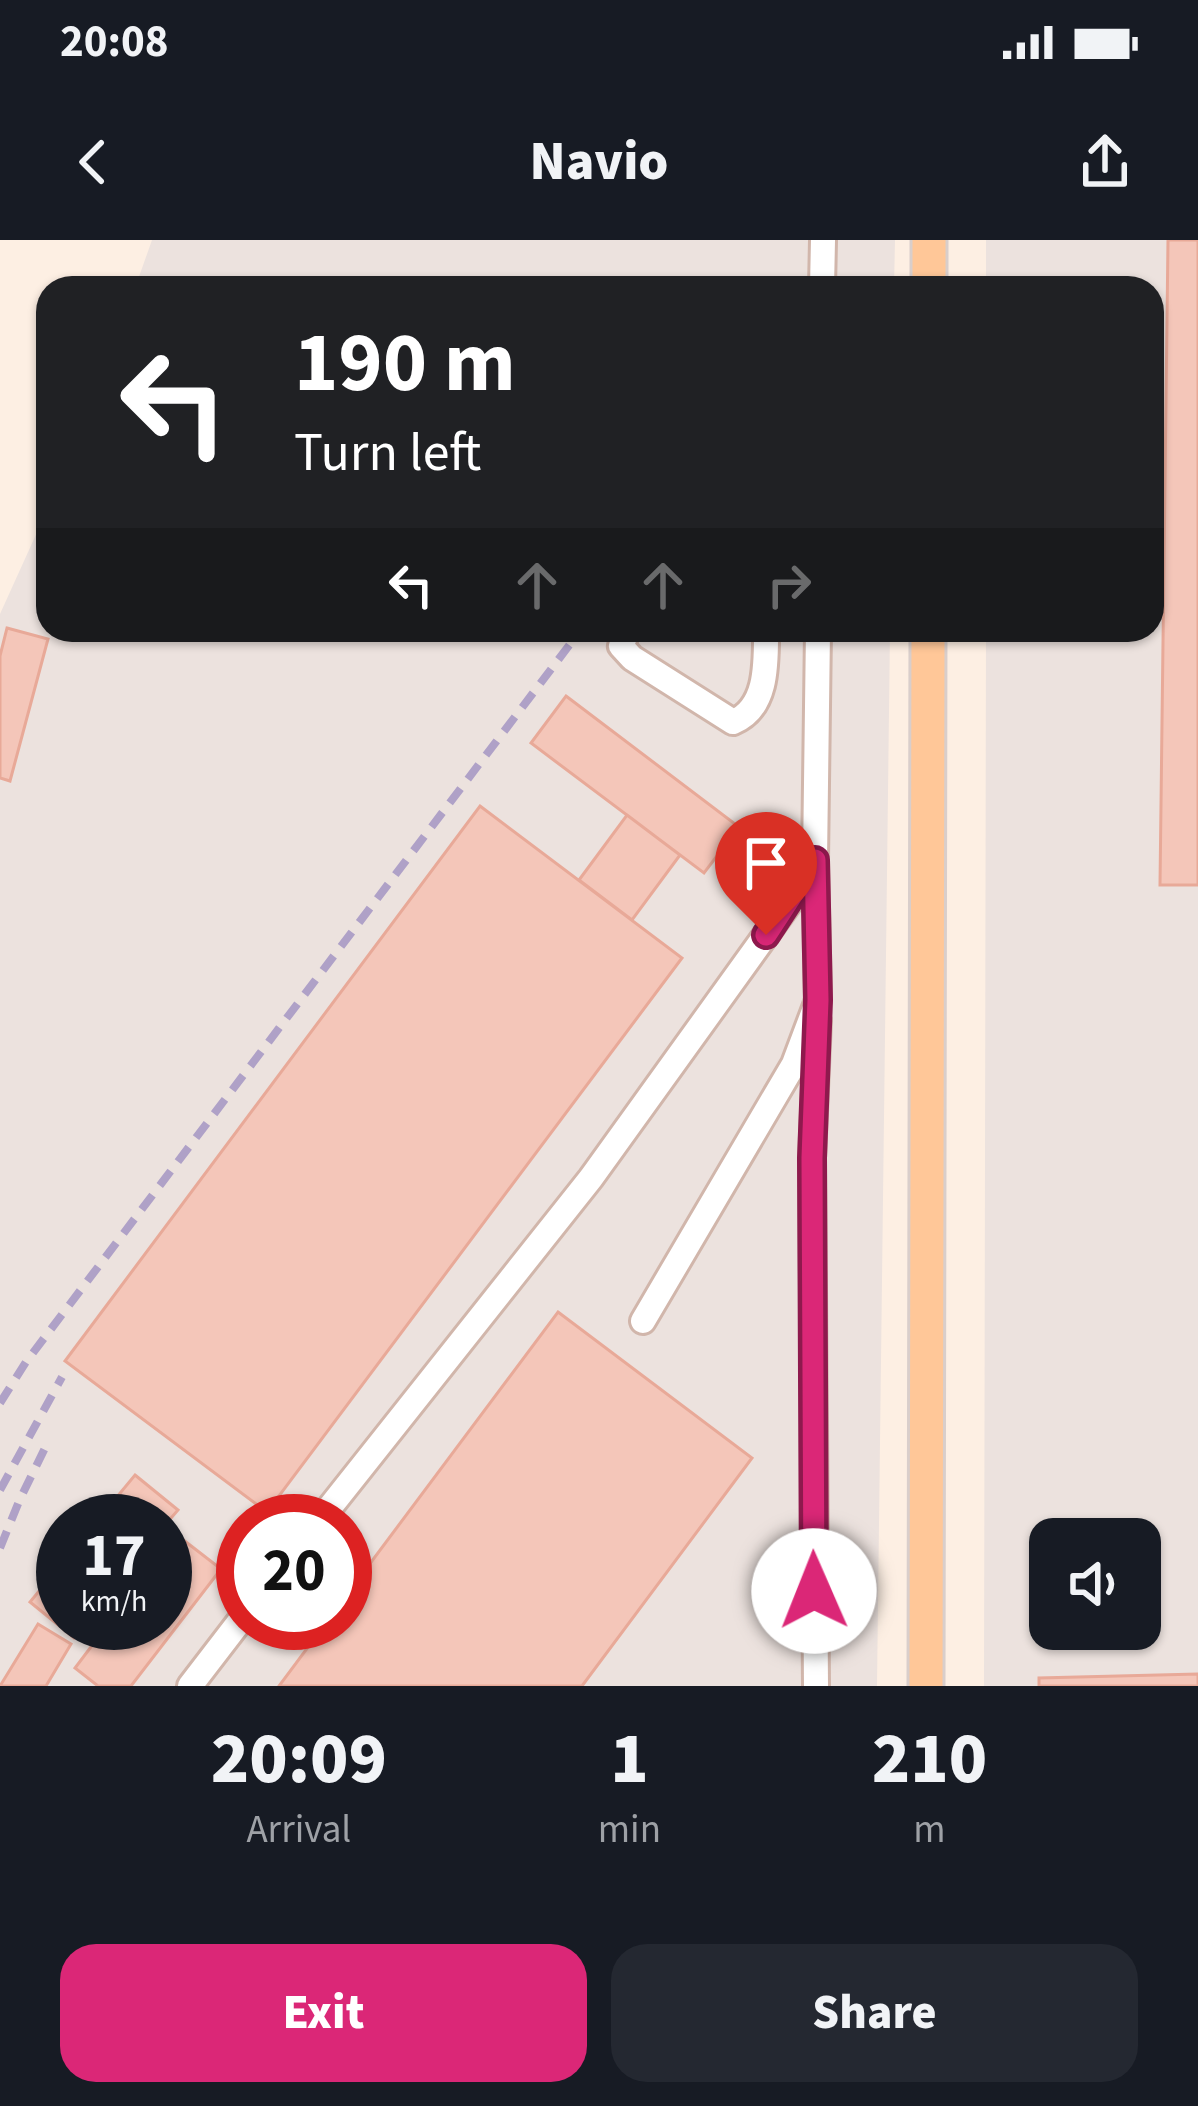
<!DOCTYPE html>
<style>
:root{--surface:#171b24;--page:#242831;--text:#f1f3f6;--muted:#9ea1a6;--accent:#db2777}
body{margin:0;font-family:"Source Sans 3",sans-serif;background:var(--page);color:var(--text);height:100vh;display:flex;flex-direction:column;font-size:45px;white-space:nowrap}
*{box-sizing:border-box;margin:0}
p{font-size:39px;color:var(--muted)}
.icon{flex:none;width:66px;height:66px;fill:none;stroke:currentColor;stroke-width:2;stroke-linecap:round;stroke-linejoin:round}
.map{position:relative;height:1446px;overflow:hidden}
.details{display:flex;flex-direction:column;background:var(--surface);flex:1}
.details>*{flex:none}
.guide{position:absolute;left:36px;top:36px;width:1128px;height:366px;border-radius:36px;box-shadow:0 3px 9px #0004;background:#202124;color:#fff;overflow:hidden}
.buttons{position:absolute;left:1029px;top:1278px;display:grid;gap:24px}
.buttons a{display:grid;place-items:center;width:132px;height:132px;border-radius:24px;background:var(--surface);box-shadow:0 3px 9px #0004;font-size:60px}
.speed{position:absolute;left:36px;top:1254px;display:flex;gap:24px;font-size:60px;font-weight:700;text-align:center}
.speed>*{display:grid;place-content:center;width:156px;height:156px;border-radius:50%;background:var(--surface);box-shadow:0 3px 9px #0004;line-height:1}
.speed small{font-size:30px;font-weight:400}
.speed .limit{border:18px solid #d22;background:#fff;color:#111}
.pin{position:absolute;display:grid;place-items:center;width:102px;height:102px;color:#fff;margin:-123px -51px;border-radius:50% 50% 50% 0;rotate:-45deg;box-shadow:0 0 12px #0007}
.pin .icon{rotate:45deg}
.me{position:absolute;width:132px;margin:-66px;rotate:359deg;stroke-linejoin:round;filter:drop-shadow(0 0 9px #0008)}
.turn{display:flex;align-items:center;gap:42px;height:252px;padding:0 60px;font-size:54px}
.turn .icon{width:156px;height:156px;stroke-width:2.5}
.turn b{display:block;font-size:84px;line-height:102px}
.lanes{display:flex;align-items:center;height:114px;padding:0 60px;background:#0003;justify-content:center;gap:60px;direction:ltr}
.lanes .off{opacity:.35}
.eta{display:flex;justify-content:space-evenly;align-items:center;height:204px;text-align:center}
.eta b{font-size:72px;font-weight:800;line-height:84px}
.cta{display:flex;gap:24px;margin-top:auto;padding:24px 60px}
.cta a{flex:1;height:138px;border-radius:36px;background:var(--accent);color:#fff;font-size:48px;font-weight:800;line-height:138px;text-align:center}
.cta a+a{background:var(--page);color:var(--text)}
.status{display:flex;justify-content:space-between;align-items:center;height:84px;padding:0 60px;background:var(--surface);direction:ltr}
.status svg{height:33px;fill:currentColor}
header{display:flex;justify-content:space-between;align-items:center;height:156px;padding:0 60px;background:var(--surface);font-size:54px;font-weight:800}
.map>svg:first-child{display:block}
</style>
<div class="status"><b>20:08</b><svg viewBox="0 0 49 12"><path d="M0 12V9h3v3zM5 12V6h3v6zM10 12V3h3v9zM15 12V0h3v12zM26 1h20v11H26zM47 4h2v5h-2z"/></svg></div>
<header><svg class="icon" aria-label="back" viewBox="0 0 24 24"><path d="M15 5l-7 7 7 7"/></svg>Navio<svg class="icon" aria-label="share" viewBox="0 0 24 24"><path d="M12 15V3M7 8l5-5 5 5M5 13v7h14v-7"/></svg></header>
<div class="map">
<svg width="1198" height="1446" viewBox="0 0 1198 1446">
<rect width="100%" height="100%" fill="#fdefe3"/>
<path fill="#ece2de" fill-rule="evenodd" d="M152,0h743l-1,48h-759z
M986,0h212v1446h-214l2,-1056h166v-342h-166zM1050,1299h90v90h-90z
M48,268v122h842l-13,1056h-877v-1072zM63,1281h102v102h-102zM243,1281h102v102h-102z"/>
<path fill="#f4c6b9" stroke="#e8a998" stroke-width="3" d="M1168,0h30v645h-38z
M7,388l41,11 -38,142 -10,-3v-122z
M566,456l173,131 -35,46 -173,-130z
M480,566l202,152 -415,554 -202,-151z
M627,575l53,40 -48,65 -53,-40z
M756,587l40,32 -31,39 -21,-17 14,-17 -19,-15z
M558,1072l194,146 -170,228h-303l47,-63h19v-26z
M135,1235l43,35 -13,15v-4h-68z
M177,1295l44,34 -90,117h-33l-23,-18 34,-45h56v-73z
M63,1322v61h23l-12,15 -44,-36z
M38,1384l33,20 -25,42h-46z
M1198,1434v12h-159v-8z"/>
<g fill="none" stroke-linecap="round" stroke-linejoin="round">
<defs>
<path id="minor" d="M822,48l1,-48
M628,390l-7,16 11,12 101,64c35,-14 33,-60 33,-92
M643,1081l151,-257 24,-64 -3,-140 3,-230
M319,1281l272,-343 200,-278 24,-40
M190,1446l53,-69
M816,1446l-4,-528 6,-137"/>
<path id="major" d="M929,48v-48
M926,1446l2,-1056"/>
</defs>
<use href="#minor" stroke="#d1b6ab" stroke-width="30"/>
<use href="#major" stroke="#d9cecb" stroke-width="39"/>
<use href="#minor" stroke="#fff" stroke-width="24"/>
<use href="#major" stroke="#ffc798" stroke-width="33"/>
<path stroke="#afa1c7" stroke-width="8" stroke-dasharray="18 12" stroke-linecap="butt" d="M0,1163l26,-41 554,-731
M0,1250l62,-113
M0,1308l20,-49 27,-55"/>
</g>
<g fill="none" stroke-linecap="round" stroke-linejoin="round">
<defs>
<path id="route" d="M766,695l49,-75 3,140 -6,158 2,433"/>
</defs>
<use href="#route" stroke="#8e194d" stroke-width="30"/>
<use href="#route" stroke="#db2777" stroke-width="21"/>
</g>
</svg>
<div class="buttons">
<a><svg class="icon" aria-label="sound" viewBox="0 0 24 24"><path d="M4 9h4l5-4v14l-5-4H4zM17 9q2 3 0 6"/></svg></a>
</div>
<div class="speed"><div>17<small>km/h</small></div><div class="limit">20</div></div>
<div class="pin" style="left:766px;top:695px;background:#d93025"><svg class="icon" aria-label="arrive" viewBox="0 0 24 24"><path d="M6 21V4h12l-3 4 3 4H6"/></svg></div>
<svg class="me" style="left:814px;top:1351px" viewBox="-20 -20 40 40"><circle r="19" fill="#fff"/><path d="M0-13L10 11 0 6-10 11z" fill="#db2777"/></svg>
<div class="guide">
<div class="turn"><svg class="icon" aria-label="left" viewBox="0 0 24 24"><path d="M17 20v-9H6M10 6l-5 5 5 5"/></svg><div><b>190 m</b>Turn left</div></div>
<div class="lanes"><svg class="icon" aria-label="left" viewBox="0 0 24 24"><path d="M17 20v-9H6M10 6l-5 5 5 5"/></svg><svg class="icon off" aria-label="ahead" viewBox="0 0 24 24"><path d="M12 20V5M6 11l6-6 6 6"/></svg><svg class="icon off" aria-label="ahead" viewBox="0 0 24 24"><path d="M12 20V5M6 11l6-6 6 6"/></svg><svg class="icon off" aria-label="right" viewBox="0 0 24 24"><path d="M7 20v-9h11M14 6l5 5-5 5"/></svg></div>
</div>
</div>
<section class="details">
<div class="eta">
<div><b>20:09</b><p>Arrival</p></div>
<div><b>1</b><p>min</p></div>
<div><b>210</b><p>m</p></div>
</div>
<div class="cta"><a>Exit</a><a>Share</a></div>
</section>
